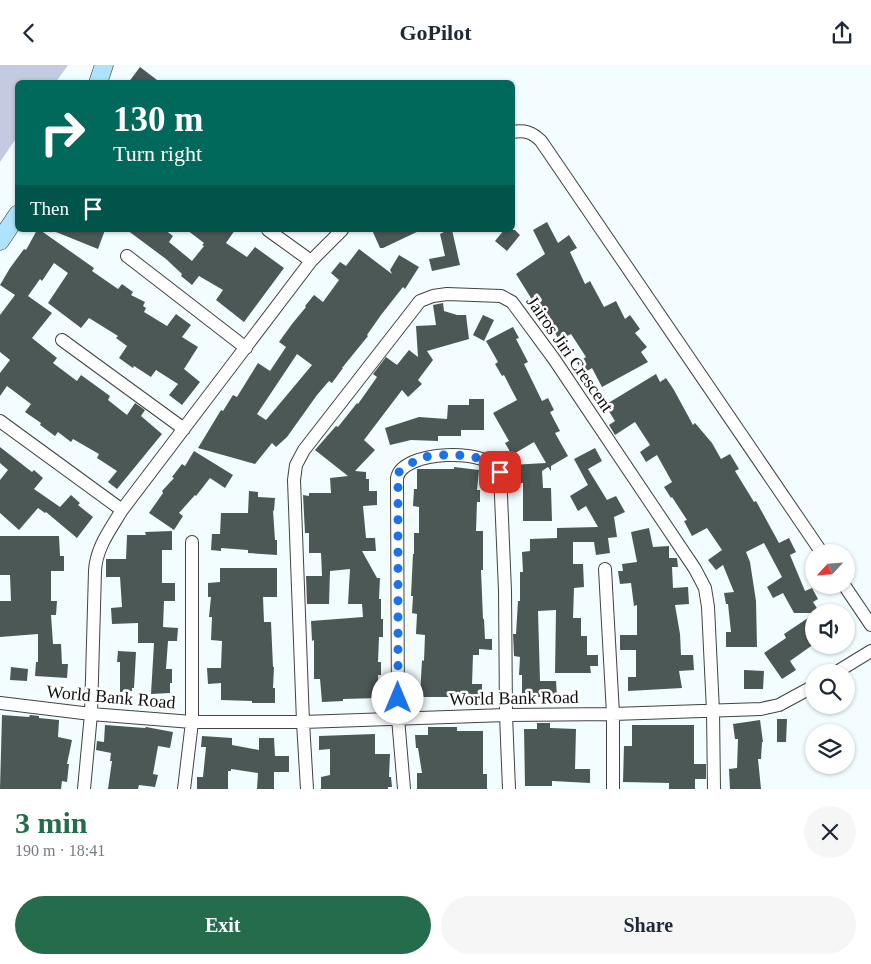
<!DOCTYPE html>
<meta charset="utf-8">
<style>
:root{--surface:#fff;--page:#f6f6f7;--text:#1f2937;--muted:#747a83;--accent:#246c4b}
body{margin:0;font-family:Georgia,serif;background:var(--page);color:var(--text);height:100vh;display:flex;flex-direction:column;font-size:19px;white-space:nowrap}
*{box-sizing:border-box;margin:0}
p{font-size:16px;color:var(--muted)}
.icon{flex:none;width:28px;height:28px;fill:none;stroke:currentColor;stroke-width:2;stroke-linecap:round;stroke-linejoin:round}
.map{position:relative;height:724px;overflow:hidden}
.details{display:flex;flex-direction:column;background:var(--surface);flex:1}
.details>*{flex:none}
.banner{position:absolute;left:15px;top:15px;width:500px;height:152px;border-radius:8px;box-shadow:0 1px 4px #0004;background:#00695c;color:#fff;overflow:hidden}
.needle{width:32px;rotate:244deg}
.controls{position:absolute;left:805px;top:479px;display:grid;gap:10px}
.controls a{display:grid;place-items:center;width:50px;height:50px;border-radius:50%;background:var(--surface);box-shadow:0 1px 4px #0004;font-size:25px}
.pin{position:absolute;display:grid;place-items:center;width:42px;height:42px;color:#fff;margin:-21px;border-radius:10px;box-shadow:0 2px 8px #0006}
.me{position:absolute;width:55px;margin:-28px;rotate:0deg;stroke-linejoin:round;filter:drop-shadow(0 0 4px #0008)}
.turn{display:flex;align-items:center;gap:18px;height:105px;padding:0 15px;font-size:22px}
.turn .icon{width:65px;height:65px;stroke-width:2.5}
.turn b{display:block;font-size:35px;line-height:42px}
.then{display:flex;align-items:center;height:48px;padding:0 15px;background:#0003;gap:10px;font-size:19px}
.round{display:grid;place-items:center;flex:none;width:52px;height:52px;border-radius:26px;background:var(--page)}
.headline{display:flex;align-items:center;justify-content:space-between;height:85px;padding:0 15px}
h1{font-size:30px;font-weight:700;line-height:38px;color:var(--accent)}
.action{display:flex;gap:10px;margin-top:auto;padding:10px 15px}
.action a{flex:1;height:58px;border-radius:30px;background:var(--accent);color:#fff;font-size:20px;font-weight:700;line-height:58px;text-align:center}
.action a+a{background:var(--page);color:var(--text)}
header{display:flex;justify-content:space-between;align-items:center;height:65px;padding:0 15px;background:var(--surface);font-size:22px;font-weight:700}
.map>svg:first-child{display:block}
</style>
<header><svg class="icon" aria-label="back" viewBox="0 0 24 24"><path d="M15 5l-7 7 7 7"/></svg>GoPilot<svg class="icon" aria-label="share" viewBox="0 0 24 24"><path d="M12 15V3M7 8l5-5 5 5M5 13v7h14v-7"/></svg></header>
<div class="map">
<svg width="871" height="724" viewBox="0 0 871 724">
<rect width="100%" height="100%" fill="#f3fcff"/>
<path fill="#c3cae1" d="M0,0h68l-12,17 -38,1 -1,54 -17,25z"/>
<path fill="#4c5856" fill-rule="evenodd" d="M140,2l21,16h-33z
M547,157l11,21 11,-8 8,13 -7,4 15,32 5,-3 14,26 12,-6 9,18 5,-4 10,14 -5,4 12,14 -6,5 7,10 -46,25 -10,-19 -8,5 -7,-10 9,-6 -15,-23 -12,6 -10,-19 -3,1 -8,-17 -2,1 -20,-32 29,-20 -12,-24z
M37,165h3l54,38 -2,3 26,18 4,-5 11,8 -2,3 14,7 -2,4 3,2 -2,4 23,14 9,-12 15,11 -9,12 16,10 -14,22 16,13 -18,23 -13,-10 9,-11 -22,-14 -5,7 -17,-11 -1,2 -14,-10 8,-12 -11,-8 2,-2 -29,-18 -8,10 -33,-25 20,-30 -14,-10 -12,18 -2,-2 -12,17 24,17 -20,25 25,20 -4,5 24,18 4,-6 29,21 -2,4 19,15 8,-12 10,7 -4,6 21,18 -45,55 -9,-7 9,-11 -20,-13 2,-4 -26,-15 -2,3 -13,-10 -3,4 -15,-11 1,-2 -16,-11 6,-8 -24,-18 -7,10v-23l10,-13 -10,-8v-37l15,-20 -15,-10 10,-17 14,-19 2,1z
M51,165h54l-7,19z
M127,165h38l8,6 -4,6 23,19 12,-15 -2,-1 2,-2 -17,-13h48l-9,13 21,14 8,-10 29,21 -40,54 -28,-22 7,-10 -24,-14 -7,9 -11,-9 1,-2 -16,-15z
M372,165h49l-38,18h-3z
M448,165h4l8,35 -28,6 -3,-12 16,-3 -5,-22z
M504,165h11l5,5 -13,16 -12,-10z
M359,184l33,25 -2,-4 9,-15 20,12 -14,22 -2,-2 -22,28 -14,20 1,1 -26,32h1l-11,15 -3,-2 -12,14 -30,42 -11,10 -4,-4 -17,21 -57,-16 23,-38 2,1 10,-16 4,2 21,-34 12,8 16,-24 -7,-5 13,-18 14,-17 -1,-1 9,-11 9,7 16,-22 -8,-7 9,-11 6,4zM297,289l15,11 -46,55 -9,-6z
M443,238l1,8 13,4h9l3,24 -42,12 6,9 -15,20 4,4 -14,13 -6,-7 -38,50 11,10 -20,21 11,1v7h3v12h8v14l-14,1 3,32h9l1,13h-14l15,27h3l-1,21h2v20h2v18h-4l-1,25h3v13h-3l1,23 -36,1v2l-21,1 -2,-23h-6v-39l-2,1 -1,-20 52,-4 -1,-13h-14l2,-35 -20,2 -1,33h-22l-1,-28h16l-1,-23h-12v-20h-4l-2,-38 6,1v-3h22l-1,-15 18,-2 -33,-26 21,-24 2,1 19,-24 1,1 19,-27 -4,-3 13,-17 11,8 12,-15 9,7 -2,-31 20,-1 -3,-20z
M483,250l11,5 -10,21 -11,-6z
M513,262l6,11 -3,1 12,23 -4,2 18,37 6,-3 6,12 -4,2 10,19 -5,2 13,23 -17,10v5l-3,-4 -6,4 1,17h8l1,33h-29v-38l-12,1 -1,-19 36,-2 -12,-21 -22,13 -7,-12 4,-2 -16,-28 24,-13 -13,-25 -2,1 -7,-12 3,-2 -12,-21z
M656,309l4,8 6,-4 8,12 19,35 2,-2 17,20 9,16 9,-5 9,15 -4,2 19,31 2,-1 23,42 10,-5 7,14 -6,3 15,36 7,-3 6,11 -5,3 7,11h-26l-11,-20 -10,5 -6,-11 15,-10 -18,-34 -18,9 4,10 6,39 1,46h-31v-15h5l-3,-28h-2l-2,-11 10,-1 -11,-27 -7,5 -8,-10 14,-10 -15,-22 -15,8 -8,-15 3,-1 -15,-23 -1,1 -7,-11 8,-5 -15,-27 -11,7 -6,-10 10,-7 -15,-23 -20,13 -6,-10 6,-4 -10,-16z
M469,334h15v31h-23v6h-23v5l-27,-1 -21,5 -5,-17 34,-11 28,2 1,-14h21z
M0,382l32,25 2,-2 9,8 -9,11 26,18 11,-12 9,8 -2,2 15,12 -16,21 -31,-26 -1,1 -7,-5 -19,22 -19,-17v-33l8,-10 -8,-7z
M595,383l7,13 -14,8 19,31 9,-4 9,16 -11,5 3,20 -9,1 2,15 -14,2 -2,-13h-21v22h10l1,23 -10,1 -1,30h8v18h6v19h11v11h-8l1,7h-36l1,-63 -18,1 2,70h16l1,16h-35v-22h-3l1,-18 -6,-1 -1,-22h3l2,-33h2v-29h3l-1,-20 8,-1v-12l27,-1v-10l41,-1 -12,-21 -8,5 -8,-15 18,-11 -14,-26z
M194,386l39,24 -8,13 -15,-10 -14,18 -1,-1 -16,18 4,3 -9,14 -25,-17 14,-20 -1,-2 12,-13 -2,-1 10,-13 3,2z
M454,402l25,3 -2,20h3v12h-3l-1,29h7v39h-2l2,49h1l1,20h7v11l-13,-1v6h-6l-1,29h10v13h-62l2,-37 2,1 1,-26 -9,-1 1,-20 -5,-1 1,-17h-2l2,-42h1v-21h5v-26l-6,-1 1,-17h3v-20h37z
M249,426l9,1v5l17,1 -1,13 -1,-1 2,30h2v15l-29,-2v-3l-27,-2v3l-10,-1 1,-16h8l1,-21h27z
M649,463l4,19 16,-1v12h8l1,9h-6l1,21 15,-1 1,17 -14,1 5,29 1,21h12l1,15 -15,1 3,17 -54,3v-14h8v-27h-16v-15h17v-30l-3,1 -3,-23 -11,1 -2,-13h5l-1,-7 15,-2 -6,-30z
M172,466v19h-10v33h13v18h-11l-1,26 15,1 -1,13h-9l-2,28h6v14h-2v10l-19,1 3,-51h-16v-20l-26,1 -1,-16 11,-1 -2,-30h-14v-18h20l1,-24h19l-1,-3z
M0,471h59l1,20h4v15h-13v30h6l-1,14h-5l2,29h8l1,20h6l-1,14 -32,-2 1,-14h2v-28l-38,3v-36h11l-1,-26h-10z
M220,503h57v29h-14l1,25h7l2,45h1l-1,21h2v15h-23v-2l-31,-1v-17l-13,1 -1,-16h14l1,-27 -11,-1 1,-23h-3l2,-20h-3v-14l12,-1z
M814,549v30l-24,17 6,9 -14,9 -18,-26 22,-15 -2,-4z
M118,586l18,1 -2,36h-2v3l-12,1v-30h-3z
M11,602l17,2 -1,12 -17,-1z
M744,605l20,1 -1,18h-19z
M2,650l27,2 1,-2 9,1v2l20,2 -1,17 14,3 -5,24h2l-2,18 -5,-1 -1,8h-61z
M777,654h10l-1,23h-9z
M760,655l3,22h-1l-1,17h-3l3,30h-31l-1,-20 8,-1 1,-29h-3l-2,-15z
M537,658h13v5l26,1 -1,40h15v14l-38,-2v5h-27l-1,-57h13z
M105,660l40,3 1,-1 27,5 -3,16 -12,-2 -5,28 5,1 -3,12 -16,-2 -1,4h-30l4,-28h-2l1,-8 -15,-3 1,-9 7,1z
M632,660h62v39h12v15h-11v10h-26v-6l-46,-1 1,-36h8z
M428,662h29v4h26v43h4v15h-70v-16h5l-4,-25h-2l-1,-13h13z
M375,669v20h15l-1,23h2l1,10h-4v2h-67v-12l9,-2v-26l-11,1v-14z
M202,671l30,2v7l27,5v-12h15l1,18h14v16h-15v17h-17l1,-16 -27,-4v2h-3v18h-31v-12h6l3,-30h-5z"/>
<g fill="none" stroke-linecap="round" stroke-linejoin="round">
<defs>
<path id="street" d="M512,67c13,-2 20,0 29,9l281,412
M127,191l119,92
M311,196l31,-31
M62,275l122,89
M0,356l122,89
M605,504l8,145v75
M844,520l27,40
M835,608l36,-22
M0,638l91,11 101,8h111l203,-7 107,-1 148,-5 18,-4 35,-19
M84,724l7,-75 4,-143c1,-23 15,-41 27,-61l189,-249 -43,-31
M184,724l8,-67v-180
M307,724l-4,-67 -9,-242 2,-15 8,-15 116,-149 13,-5 14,-2 54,2 11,6 42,57 141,210 10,19 3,19 5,104 1,78
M404,724l-6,-71 -1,-240c5,-28 92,-31 103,-6l5,119 1,124 3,74"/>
<path id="secondary" d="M98,18l6,-18
M0,176l18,-27"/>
</defs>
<use href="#street" stroke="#434343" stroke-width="14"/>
<use href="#secondary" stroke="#323232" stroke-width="19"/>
<use href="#street" stroke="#fff" stroke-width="12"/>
<use href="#secondary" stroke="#afe3fd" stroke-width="18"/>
</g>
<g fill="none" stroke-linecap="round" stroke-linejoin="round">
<path stroke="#1a73e8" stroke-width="9" stroke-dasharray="0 16.2" d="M398,633v-225c6,-6 19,-14 27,-16 18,-4 66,-4 75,15"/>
</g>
<g text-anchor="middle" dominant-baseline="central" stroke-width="5" stroke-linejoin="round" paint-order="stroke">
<g font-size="18" fill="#101010" stroke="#fff">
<text transform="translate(570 289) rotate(55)">Jairos Jiri Crescent</text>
<text transform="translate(111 632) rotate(5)">World Bank Road</text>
<text transform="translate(514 633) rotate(-1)">World Bank Road</text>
</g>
</g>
</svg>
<div class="controls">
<a><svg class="needle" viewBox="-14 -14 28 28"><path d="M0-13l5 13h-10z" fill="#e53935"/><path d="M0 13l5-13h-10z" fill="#747a83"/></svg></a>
<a><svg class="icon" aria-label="sound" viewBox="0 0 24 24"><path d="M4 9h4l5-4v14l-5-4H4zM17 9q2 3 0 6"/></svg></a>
<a><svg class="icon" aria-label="search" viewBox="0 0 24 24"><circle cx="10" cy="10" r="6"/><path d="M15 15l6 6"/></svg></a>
<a><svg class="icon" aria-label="layers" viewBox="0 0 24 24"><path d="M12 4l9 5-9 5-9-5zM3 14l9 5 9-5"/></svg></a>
</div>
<div class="pin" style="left:500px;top:407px;background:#d93025"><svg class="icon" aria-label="arrive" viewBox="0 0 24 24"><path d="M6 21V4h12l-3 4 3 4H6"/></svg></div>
<svg class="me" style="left:398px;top:633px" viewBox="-20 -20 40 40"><circle r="19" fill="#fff"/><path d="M0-13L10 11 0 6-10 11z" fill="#1a73e8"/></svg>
<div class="banner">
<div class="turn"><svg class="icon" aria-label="right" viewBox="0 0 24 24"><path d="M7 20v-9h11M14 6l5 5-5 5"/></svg><div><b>130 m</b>Turn right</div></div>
<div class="then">Then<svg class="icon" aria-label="arrive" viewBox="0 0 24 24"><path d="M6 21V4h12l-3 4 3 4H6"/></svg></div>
</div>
</div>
<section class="details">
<div class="headline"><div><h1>3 min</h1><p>190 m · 18:41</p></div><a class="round"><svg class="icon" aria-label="close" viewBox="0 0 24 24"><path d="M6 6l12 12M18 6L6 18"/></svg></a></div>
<div class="action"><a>Exit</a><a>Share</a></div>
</section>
